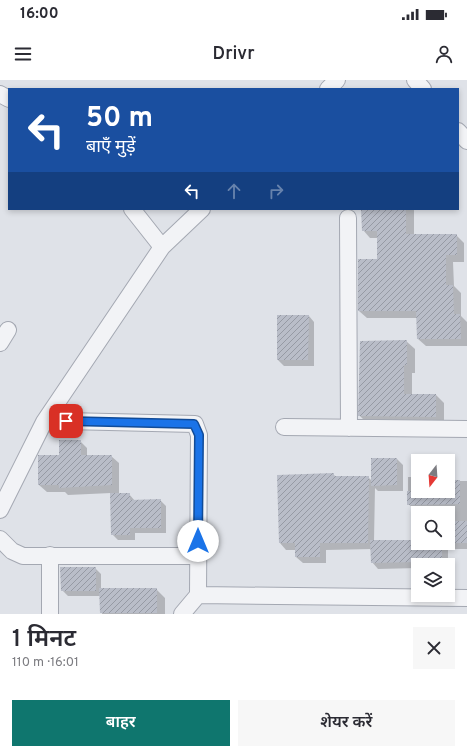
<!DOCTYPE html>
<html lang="hi">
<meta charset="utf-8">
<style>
:root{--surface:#fff;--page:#f7f7f7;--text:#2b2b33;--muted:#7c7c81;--accent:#0f766e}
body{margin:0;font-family:Overpass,"Noto Sans Devanagari",sans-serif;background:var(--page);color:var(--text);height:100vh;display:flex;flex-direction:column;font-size:15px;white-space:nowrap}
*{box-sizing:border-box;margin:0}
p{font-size:13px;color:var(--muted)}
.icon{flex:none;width:22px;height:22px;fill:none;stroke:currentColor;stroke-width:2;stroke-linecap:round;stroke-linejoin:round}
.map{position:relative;height:534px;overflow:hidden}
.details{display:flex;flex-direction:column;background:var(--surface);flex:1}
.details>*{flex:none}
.banner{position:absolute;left:8px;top:8px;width:451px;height:122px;border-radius:0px;box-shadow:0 2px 6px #0003;background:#1a4fa0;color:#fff;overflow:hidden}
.needle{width:26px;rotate:197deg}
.tools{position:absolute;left:411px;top:374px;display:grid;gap:8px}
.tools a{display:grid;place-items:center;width:44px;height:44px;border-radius:0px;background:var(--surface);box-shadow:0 2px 6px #0003;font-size:20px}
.pin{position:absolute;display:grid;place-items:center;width:34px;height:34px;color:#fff;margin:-17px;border-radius:8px;box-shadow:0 2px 6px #0006}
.me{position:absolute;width:44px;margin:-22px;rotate:0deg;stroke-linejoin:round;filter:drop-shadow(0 0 3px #0008)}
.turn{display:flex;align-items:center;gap:14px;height:84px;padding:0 12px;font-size:18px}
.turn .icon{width:52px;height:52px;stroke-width:2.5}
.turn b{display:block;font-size:28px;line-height:34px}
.lanes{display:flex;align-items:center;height:38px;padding:0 12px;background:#0003;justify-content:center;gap:20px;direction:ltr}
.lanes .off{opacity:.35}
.round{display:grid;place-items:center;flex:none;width:42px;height:42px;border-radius:0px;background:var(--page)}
.headline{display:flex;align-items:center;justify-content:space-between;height:68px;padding:0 12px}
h1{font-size:24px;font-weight:600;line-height:30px}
.primary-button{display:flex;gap:8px;margin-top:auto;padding:8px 12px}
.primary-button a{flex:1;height:46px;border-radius:0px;background:var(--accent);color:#fff;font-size:16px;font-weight:600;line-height:46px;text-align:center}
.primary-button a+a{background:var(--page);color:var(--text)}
.status{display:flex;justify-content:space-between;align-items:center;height:28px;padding:0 20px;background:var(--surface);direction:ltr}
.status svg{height:11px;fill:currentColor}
header{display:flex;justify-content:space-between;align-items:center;height:52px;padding:0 12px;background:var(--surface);font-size:18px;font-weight:600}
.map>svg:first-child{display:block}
</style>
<div class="status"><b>16:00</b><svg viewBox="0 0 49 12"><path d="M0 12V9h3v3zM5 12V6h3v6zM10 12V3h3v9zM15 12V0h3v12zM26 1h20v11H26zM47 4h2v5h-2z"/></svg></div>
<header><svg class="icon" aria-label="menu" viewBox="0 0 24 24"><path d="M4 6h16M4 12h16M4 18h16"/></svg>Drivr<svg class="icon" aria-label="person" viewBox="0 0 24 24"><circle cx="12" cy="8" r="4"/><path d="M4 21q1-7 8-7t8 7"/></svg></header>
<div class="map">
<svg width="467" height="534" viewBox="0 0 467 534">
<defs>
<pattern id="building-hatch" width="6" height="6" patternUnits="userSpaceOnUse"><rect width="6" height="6" fill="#b9bdc8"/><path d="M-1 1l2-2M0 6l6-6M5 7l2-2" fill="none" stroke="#969aa4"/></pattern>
</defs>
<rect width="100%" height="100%" fill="#dfe2e8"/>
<path fill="#0003" fill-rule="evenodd" d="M362,129h92l-40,1v25h42l8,8v19h-11l1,24 7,7v23l6,6v24h-41l-8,-7v-21h-51l-8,-7 19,-51v-22h-8l-7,-8z
M278,236h31l5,6v44h-30l-6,-6z
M406,261l9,8v24h-3v22h24l8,8v21h-76l-9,-9z
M80,361l7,7v8h24l8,7v31h10l6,7 25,-1 6,6v27h-31v7h-17l-6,-6 -1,-41 -43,2 -3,-3h-18l-8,-7 21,-29z
M397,379l6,6v26h-25l-3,-3 -1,53h43v-30l-9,-7v-27h10v14h30v-10h19v68h-19v16h-30v3l-40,1 -6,-7v-13l-46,1v13h-23l-7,-6v-7h-10l-6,-7 53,-69 3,3h32l4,4zM418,433h30v30h-30z
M95,488l6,6v15h55l9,9v16h-63l-1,-18h-33l-6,-6z"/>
<path fill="url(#building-hatch)" d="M361,129h45v25h51v21h-11v30h7l1,29h6l1,25h-44l-1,-28h-58v-52h19v-28h-15z
M277,235h32l-1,45h-31z
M407,260v25h-3v29h32v23l-78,-1 2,-75z
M59,360h22v15h31v30l-53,3v-3h-21v-30h21z
M371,378h26v27l-26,1z
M334,393v3h35l-1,67h-48v14h-25v-14h-16l-2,-68z
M448,400h12v24l-53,1v-14h41z
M110,413h20v7l31,-1v29h-31v7h-19z
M454,441h13v22h-13z
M370,460h48v3h24v22h-25v-3l-46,1z
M60,487h36v24h-35z
M99,508h58v25h-57z"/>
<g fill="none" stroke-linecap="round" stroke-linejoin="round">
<defs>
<path id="minor" d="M415,0l8,9
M328,9l9,-9
M0,14l9,5
M458,51l9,10
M132,129l30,38
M348,138l1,210
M0,263l8,-13
M66,341l129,3 4,11 -1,160 -16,19
M284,347l183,2
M0,430l44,-88 118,-175 40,-38
M0,459l12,12 11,5h175
M198,515l269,3
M50,534v-59"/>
</defs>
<use href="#minor" stroke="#a4a8b2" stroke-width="18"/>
<use href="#minor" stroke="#f2f3f6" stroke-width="16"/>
</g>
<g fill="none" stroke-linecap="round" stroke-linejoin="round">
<defs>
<path id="route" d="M66,341l128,3 5,11 -1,106"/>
</defs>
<use href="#route" stroke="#114b97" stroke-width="10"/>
<use href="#route" stroke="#1a73e8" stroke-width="7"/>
</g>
</svg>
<div class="tools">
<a><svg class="needle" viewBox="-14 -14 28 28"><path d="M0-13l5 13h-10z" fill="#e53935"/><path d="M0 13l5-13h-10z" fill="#7c7c81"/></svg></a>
<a><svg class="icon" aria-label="search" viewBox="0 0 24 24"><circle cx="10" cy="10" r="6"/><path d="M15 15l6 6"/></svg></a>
<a><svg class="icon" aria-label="layers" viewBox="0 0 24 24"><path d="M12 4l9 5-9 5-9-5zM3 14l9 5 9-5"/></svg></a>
</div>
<div class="pin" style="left:66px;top:341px;background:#d93025"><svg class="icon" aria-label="arrive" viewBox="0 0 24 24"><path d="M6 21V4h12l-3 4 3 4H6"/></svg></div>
<svg class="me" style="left:198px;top:461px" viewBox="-20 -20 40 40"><circle r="19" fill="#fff"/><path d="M0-13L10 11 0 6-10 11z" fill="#1a73e8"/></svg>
<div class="banner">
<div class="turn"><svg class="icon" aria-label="left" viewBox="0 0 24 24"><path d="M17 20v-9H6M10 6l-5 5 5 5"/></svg><div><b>50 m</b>बाएँ मुड़ें</div></div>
<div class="lanes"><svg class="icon" aria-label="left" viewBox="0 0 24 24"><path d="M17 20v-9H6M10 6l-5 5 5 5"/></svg><svg class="icon off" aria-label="ahead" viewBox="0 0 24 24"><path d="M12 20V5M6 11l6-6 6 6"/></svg><svg class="icon off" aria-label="right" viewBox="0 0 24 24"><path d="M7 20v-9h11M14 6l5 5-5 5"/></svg></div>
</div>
</div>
<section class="details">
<div class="headline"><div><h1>1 मिनट</h1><p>110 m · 16:01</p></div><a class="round"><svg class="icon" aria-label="close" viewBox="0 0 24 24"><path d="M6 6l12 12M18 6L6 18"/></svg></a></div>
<div class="primary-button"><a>बाहर</a><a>शेयर करें</a></div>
</section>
